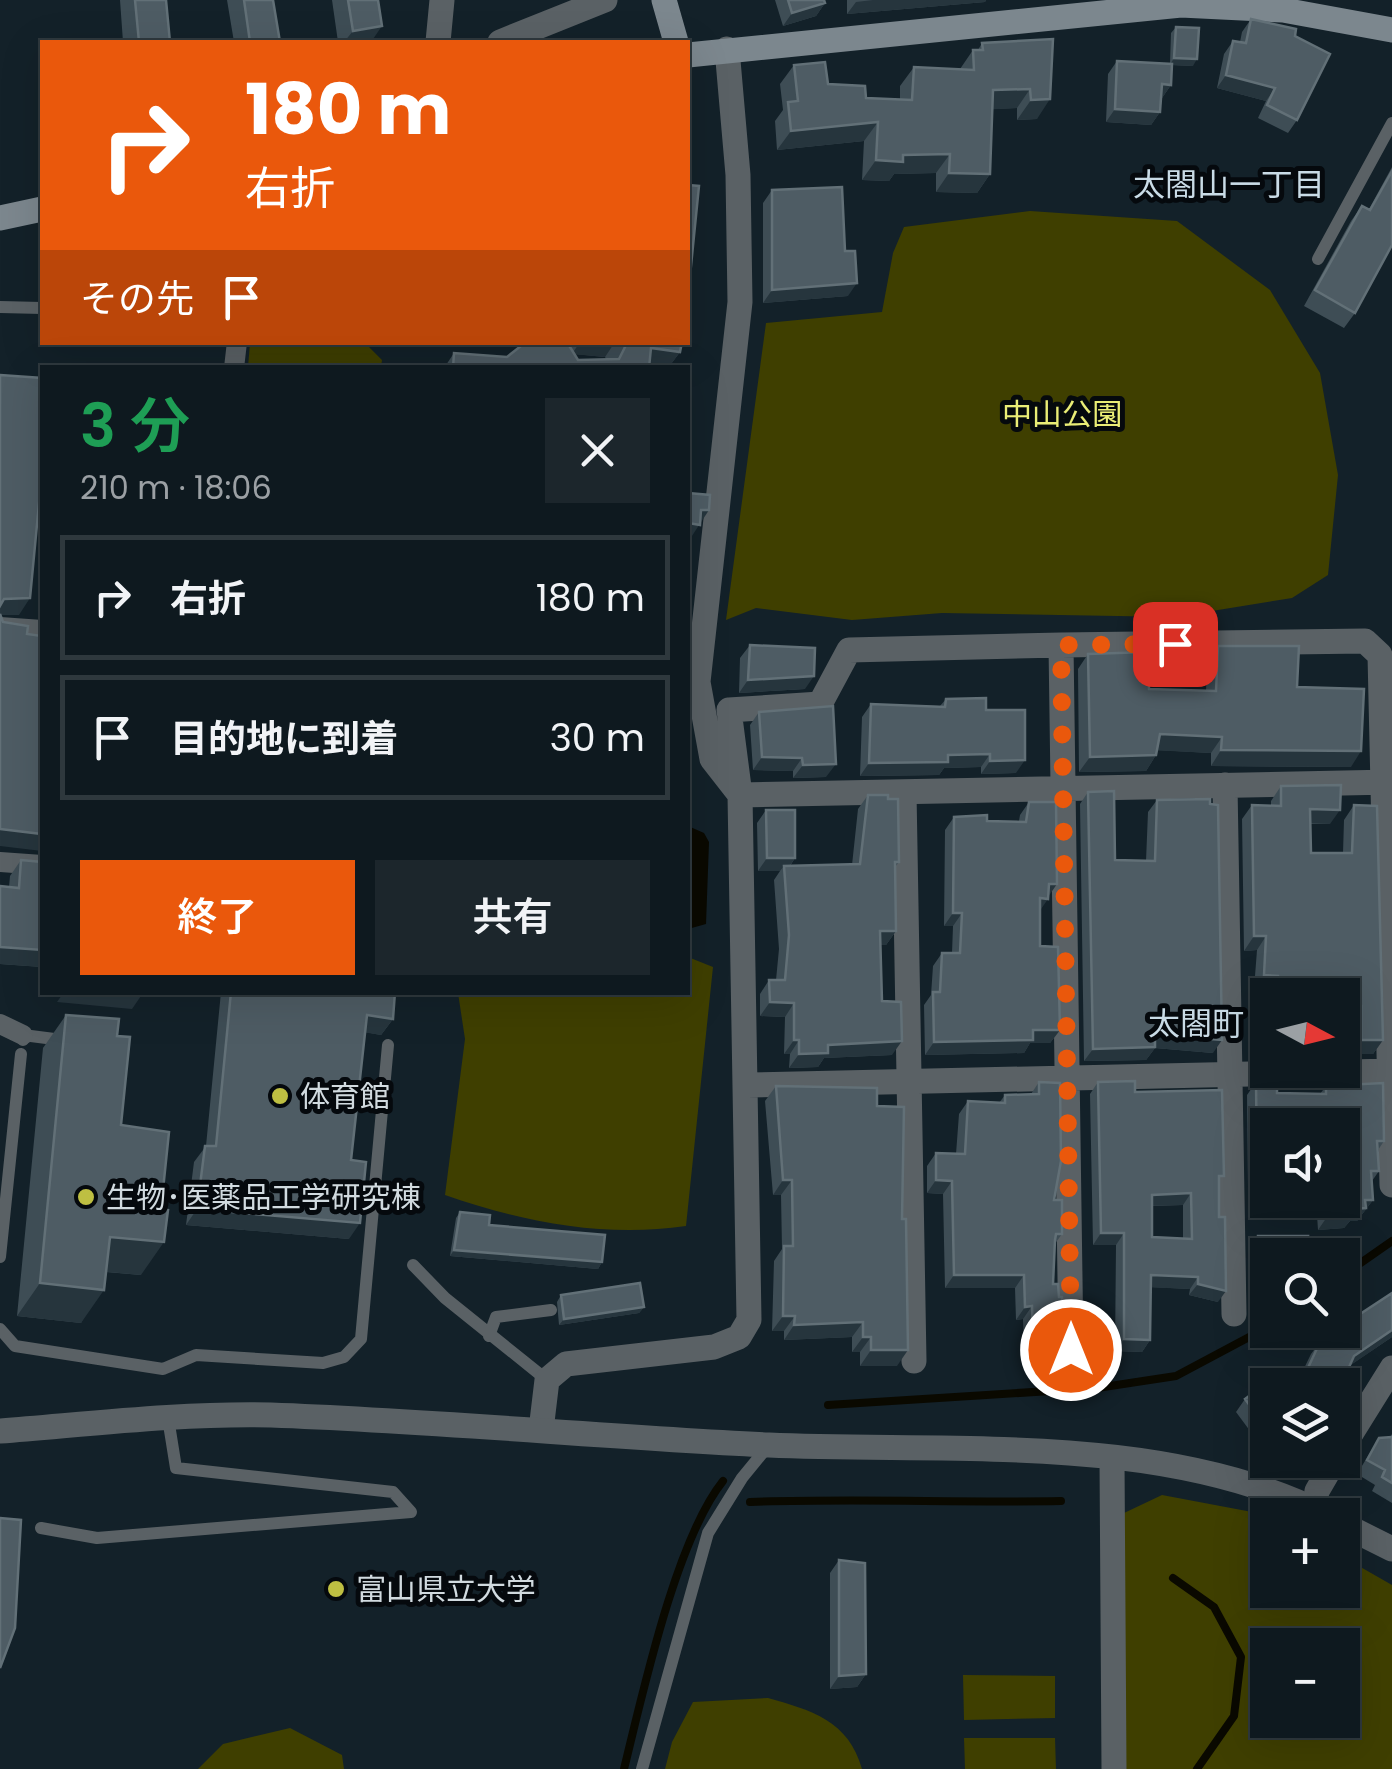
<!DOCTYPE html>
<html lang="ja">
<meta charset="utf-8">
<style>
:root{--surface:#0e191f;--page:#1c262c;--text:#f1f3f6;--muted:#9ba0a4;--line:#2e383d;--accent:#ea580c}
body{margin:0;font-family:Poppins,"Noto Sans JP",sans-serif;background:var(--page);color:var(--text);height:100vh;display:flex;flex-direction:column;font-size:38px;white-space:nowrap}
*{box-sizing:border-box;margin:0}
p{font-size:32px;color:var(--muted)}
.icon{flex:none;width:55px;height:55px;fill:none;stroke:currentColor;stroke-width:2;stroke-linecap:round;stroke-linejoin:round}
.map{position:relative;flex:1;overflow:hidden}
.drawer{position:absolute;left:40px;top:365px;width:650px;height:630px;display:flex;flex-direction:column;background:var(--surface);border-radius:0px;box-shadow:0 10px 40px #0002,0 0 0 2px var(--line)}
.drawer>*{flex:none}
.top-card{position:absolute;left:40px;top:40px;width:650px;height:305px;border-radius:0px;box-shadow:0 10px 40px #0002,0 0 0 2px var(--line);background:#ea580c;color:#fff;overflow:hidden}
.needle{width:65px;rotate:97deg}
.fabs{position:absolute;left:1250px;top:978px;display:grid;gap:20px}
.fabs a{display:grid;place-items:center;width:110px;height:110px;border-radius:0px;background:var(--surface);box-shadow:0 10px 40px #0002,0 0 0 2px var(--line);font-size:50px}
.pin{position:absolute;display:grid;place-items:center;width:85px;height:85px;color:#fff;margin:-42px;border-radius:20px;box-shadow:0 5px 15px #0006}
.me{position:absolute;width:110px;margin:-55px;rotate:0deg;stroke-linejoin:round;filter:drop-shadow(0 0 8px #0008)}
.turn{display:flex;align-items:center;gap:35px;height:210px;padding:0 40px;font-size:45px}
.turn .icon{width:130px;height:130px;stroke-width:2.5}
.turn b{display:block;font-size:70px;line-height:85px}
.then{display:flex;align-items:center;height:95px;padding:0 40px;background:#0003;gap:20px;font-size:38px}
.round{display:grid;place-items:center;flex:none;width:105px;height:105px;border-radius:0px;background:var(--page)}
.overview{display:flex;align-items:center;justify-content:space-between;height:170px;padding:0 40px}
h1{font-size:60px;font-weight:600;line-height:75px;color:#1e9e55}
.action{display:flex;gap:20px;margin-top:auto;padding:20px 40px}
.action a{flex:1;height:115px;border-radius:0px;background:var(--accent);color:#fff;font-size:40px;font-weight:600;line-height:115px;text-align:center}
.action a+a{background:var(--page);color:var(--text)}
ul{padding:0;list-style:none}
li{display:flex;align-items:center;gap:30px;height:125px;margin:0 20px 15px;padding:0 20px;border:5px solid var(--line);border-radius:0px}
li div{flex:1}
li b{display:block;font-size:38px}
li em{font-style:normal}
.map>svg:first-child{display:block}
</style>
<div class="map">
<svg width="1392" height="1769" viewBox="0 0 1392 1769">
<rect width="100%" height="100%" fill="#132129"/>
<path fill="#3f3f00" fill-rule="evenodd" d="M1030,211l147,10 93,69 50,83 18,102 -10,100 -36,23 -117,19 -233,-4 -90,7 -96,-12 -30,12 40,-297 116,-11 11,-59 11,-26z
M320,342l49,5 13,13 -1,7h-133l2,-24z
M688,957l25,10 -27,259c-82,12 -163,-4 -241,-31l20,-156 -7,-46 230,-1z
M1162,1495l106,20v75h74l1,-33 49,28v184h-267l-1,-256zM1268,1645h74v75h-74z
M963,1675l92,1v42l-91,2z
M768,1698c43,12 81,23 94,71h-197l7,-27 21,-40z
M290,1728l52,27 2,14h-146l25,-25z
M964,1738h91l1,31h-91z"/>
<path fill="#0a0900" d="M688,826l16,7 5,9 -3,82 -18,5z"/>
<g fill="none" stroke-linecap="round" stroke-linejoin="round">
<path stroke="#0a0900" stroke-width="8" d="M1342,1276l50,-35
M828,1405l269,-17 79,-12 92,-49
M750,1502c104,-4 207,1 311,-1
M1173,1578l41,29 27,50 -7,59 -37,53
M624,1769c19,-77 52,-229 99,-288"/>
<path stroke="#5a6165" stroke-width="12" d="M1318,259l74,-136
M0,307l42,1
M23,1040v-5l39,5
M0,1257l21,-203
M413,1265l32,33 102,82
M0,1329l15,17 148,23 33,-14 127,8 21,-6 17,-18 27,-294
M489,1336l7,-19 55,-7
M41,1528l56,10 314,-26 -18,-20 -217,-24 -8,-50
M642,1769l66,-236 34,-55 27,-33"/>
<path stroke="#5a6165" stroke-width="20" d="M234,368l3,-26
M0,627l42,3
M0,862l42,3
M0,1024l23,11"/>
<path stroke="#5a6165" stroke-width="25" d="M438,42l4,-42
M727,49l11,126 2,127 -42,380 14,77 25,32
M1061,645l304,-4 15,14 12,530
M1225,785l9,529
M904,792l10,569
M740,795l652,-13
M747,1085l645,-14
M541,1430l6,-50 19,-16 148,-17 25,-10 10,-17 -9,-525 -11,-85 91,-6 29,-54 212,-5 10,704
M1342,1448l50,-80
M1314,1509l3,-18 18,-31"/>
<path stroke="#5a6165" stroke-width="25" d="M500,42l105,-42
M0,1431c90,-7 181,-18 271,-16 166,6 332,22 498,30 179,8 394,-13 557,70
M1112,1459l2,310
M1342,1524l50,25"/>
<path stroke="#7c878e" stroke-width="25" d="M664,0l12,42
M688,55l493,-50 102,5 109,20
M0,218l42,-9"/>
</g>
<path fill="#3e4d55" fill-rule="evenodd" d="M120,0h46l4,42h-47z
M227,0h46l7,42h-46z
M332,0h46l-7,42h-33z
M775,0h49l1,3 -9,13 -33,10z
M847,0h139l-1,2 -138,12z
M1251,19l44,17 2,84 -9,13 -30,-15 8,-17 -49,-13 7,-34 9,-13 7,1 2,-10z
M1176,27l17,39 -21,-1 -1,20 -9,13 -2,14 -9,13 -45,-3 2,-48 9,-13 53,3 1,-31z
M1053,39l-16,80 -20,1v-12l-25,1 -2,65 -13,19 -41,-1v-19l-42,1 -5,7 -27,-1 2,-39 -87,9 -2,-29 8,-11 -3,-26 14,-19 34,19 38,14 34,2v-14l14,-19 46,2 13,-19h5l4,-7z
M1392,167v78l-37,68 -11,15 -40,-22 47,-85 11,-15 7,3z
M772,190l76,106 -85,7v-100z
M526,342h156l-2,10 -12,16h-224l10,-15 53,4zM575,354l30,3 1,2 -28,1z
M750,645l55,44 -66,4 1,-35z
M1218,646l79,41 54,80 -140,-1v-13l-54,-3 -1,5 -10,16 -67,1 -1,-103 10,-15 61,35 57,2 1,-29z
M946,699l40,11 30,63 -35,1v-7l-37,1 -5,7 -79,1 2,-59 9,-13 69,2z
M759,712l67,65 -33,1v-7l-40,-1 -3,-45z
M1281,786l49,38h-19v29h32l1,-33 10,-15 29,235 -10,14h-22v-34h-9v-25h-74v-5l-14,-1 3,-39 -13,1 -2,-132 10,-14h19v-4z
M1088,792l27,68 31,1 2,-49 9,-12 56,253 -58,-5 -9,12 -62,1 -4,-257z
M868,795l31,67 -4,5 1,64 -10,14h-5l1,56 10,54 -68,3 -6,9 -29,1 1,-14h-6l1,-37 -25,-1v-22l9,-14h7l3,-31 -5,-69 6,-9h-22l-1,-48 9,-13 29,48 -5,8 62,-1 6,-56z
M1029,802l19,95 -8,13v36l20,84 -10,13h-20l-6,10 -99,2 -1,-50 7,-10 2,-29 9,-13h10l1,-27h-9l1,-96 9,-13 33,4h32l1,-6z
M21,860l21,2v105l-42,-3v-78l9,1 1,-11z
M221,992h174l-2,27 -12,16 -16,-3 -14,128 -2,79 -163,-14 8,-63 12,-16z
M1268,1004v43h-2z
M66,1015l51,21 4,89 20,150 -35,-3 -25,51 -64,-7 26,-268z
M1039,1082l15,118 8,34 -8,11 -1,39 2,67 -31,1 -1,-33 -7,1 -1,-32h-70l-2,-94 -16,-1v-27l9,-13 20,1 3,-40 9,-13 31,2 6,-8 26,-1z
M1098,1082l37,10 84,91 -1,119 -29,-7 1,-6 -39,-2 -1,53 -8,12 -27,-1 1,-106h-23l-3,-151zM1183,1205v33l-31,-1v-31z
M1256,1082l21,11 43,1 6,-8 58,55 -6,9 1,21 -7,10 1,19 -16,21h-7l-6,7 -26,2 -2,-30h26v-75l-74,75 -14,1 -1,-14h-5l-1,-92z
M776,1086l101,20 20,260h-37v-14h-8v-15l-68,3v-9h-12l2,-70 8,-12 -1,-54h-8l-8,-94z
M460,1212l29,13 113,37 -4,7 -148,-13 6,-38z
M1258,1236l10,19 -6,44 -12,11 -1,-61z
M1392,1293v44l-43,29 -8,19h-45l15,-31 9,-12z
M561,1295l83,12 -5,6 -80,12 -2,-23z
M1268,1385v58l-15,-8 -17,-23 9,-13z
M1392,1434v69l-20,-12 3,-6 -18,-11 22,-36 11,-1z
M839,1560l27,114 -9,13 -27,2v-116z"/>
<path fill="#26353d" d="M873,0h113l-1,2 -138,12 9,-12z
M825,3l-9,13 -33,10 9,-13z
M382,26l-11,16h-27l9,-11z
M1174,58l23,1 -4,7 -23,-1z
M1226,75l49,13 -9,13 -49,-13z
M1162,84l9,1 -9,13z
M1030,89l-13,19 -38,2 14,-20z
M1050,99l-13,20 -20,1 14,-20z
M1115,109l45,3 -9,13 -45,-3z
M878,122l-14,19 -87,9 14,-19z
M950,154l-14,19 -42,1 -5,7 -27,-1 14,-20 27,-5z
M949,173l41,1 -13,19 -41,-1z
M857,283l-9,13 -85,7 9,-13z
M580,342h35l-10,15 -33,-3z
M651,348l29,4 -12,16h-30z
M701,510h8l-21,32v-19z
M30,598l-11,17h-19v-10l4,-6z
M814,676l-9,13 -66,4 9,-13z
M1160,734l62,3 -11,16 -61,-3z
M1221,750l140,1 -10,16 -140,-1z
M990,754l-9,13 -37,1 -5,7 -79,1 9,-13 79,-8z
M1156,755l-10,16 -67,1 11,-15z
M762,757l40,1 -9,13 -40,-1z
M1025,760l-9,13 -35,1 9,-13z
M836,764l-10,13 -33,1 10,-13z
M1310,809l30,1 -10,14 -30,-1z
M0,829l42,5v17l-42,-5z
M767,858h28l-9,13 -2,-5 -4,5h-22z
M1049,884h8l-9,13z
M1040,898l8,1 -9,13z
M953,913h9l-9,13h-9z
M880,931h16l-10,14h-15z
M1254,936h12l-9,14 -13,1z
M0,947l42,3v17l-42,-3z
M1264,975l14,1 -10,14 -14,-1z
M64,992l79,1 -11,16 -75,-7z
M770,1002l24,1 -9,14 -25,-1z
M1342,1006h19l-10,14h-9z
M367,1015l26,4 -12,16 -25,-4z
M1033,1030h27l-10,13h-20l-6,10 -99,2 9,-13z
M1155,1035l67,5 -9,13 -58,-5 -9,12 -62,1 9,-12z
M794,1040h5l-9,14h-6z
M1361,1040h22l-10,14h-22z
M902,1041l-10,14 -68,3 -6,9 -29,1 10,-14 29,-9z
M1257,1174h5l-9,13h-5z
M783,1180h9l-11,15h-8z
M936,1180l16,1 -9,13 -16,-1z
M1263,1188h5v12h29l-43,1z
M1191,1193l-8,12 -40,1 9,-11z
M1365,1200h8l-16,21h-7l-6,7 -26,2 9,-13 26,-8z
M197,1209l163,14 -11,16 -163,-14z
M1101,1233h23l-8,12h-23z
M110,1237l54,5 -23,33 -54,-5z
M454,1250l148,12 -4,7 -148,-13z
M954,1275h70l-9,13h-70z
M1151,1275l47,2 -8,12 -47,-2z
M40,1283l64,7 -23,33 -64,-7z
M1198,1284l28,7 -8,11 -29,-7z
M1268,1289l-6,10 -12,11 9,-13z
M1032,1306l-9,13 -7,1 9,-13z
M644,1307l-5,6 -80,12 5,-6z
M783,1316h12l-11,15h-12z
M863,1322l-11,15 -68,3 10,-15z
M1392,1330v7l-47,32 9,-13z
M863,1337h8l-11,15h-8z
M1064,1338l-9,13 -31,1 9,-13z
M1124,1339l26,1 -8,12 -27,-1z
M871,1350h37l-11,16h-37z
M866,1674l-9,13 -27,2 9,-13z"/>
<path fill="#4e5c64" stroke="#627077" stroke-width="2.5" fill-rule="evenodd" d="M135,0h31l4,42h-31z
M244,0h29l7,42h-30z
M348,0h30l4,26 -29,5z
M788,0h36l1,3 -33,10z
M1251,19l45,10 -1,7 35,18 -33,66 -30,-15 8,-17 -49,-13 7,-34 13,2z
M1176,27l23,1 -2,31 -23,-1z
M1053,39l-3,60 -19,1 -1,-11 -37,1 -3,84 -41,-1 1,-19 -47,1v7l-27,-2 2,-38 -87,9 -3,-29 10,-1 -4,-36 31,-3 3,22 37,2 1,12 46,2 2,-33 60,3 -1,-20h10l-1,-7z
M1117,61l55,3 -1,21 -9,-1 -2,28 -45,-3z
M1392,171v74l-37,68 -40,-23 47,-84 8,4z
M688,185l11,1 -11,110z
M842,187l3,64h10l2,32 -85,7v-100z
M526,342h48l-4,5 8,13 41,-1 6,-12 -3,-5h60l-2,10 -29,-4 -2,20h-196l1,-15 53,4z
M0,375l42,3v94l-12,126 -26,1 -4,7z
M688,493l22,2 -1,15h-8l-1,15 -12,-2z
M0,614l3,8 25,4 -1,8 15,2v198l-42,-5z
M750,645l65,3 -1,28 -66,4z
M1218,646h81l-2,41 67,2 -3,62 -140,-1 1,-13 -62,-3 -4,21 -66,2 -2,-103 60,-2 1,37 67,2z
M986,698v12h39v50l-35,1v-7l-42,1v7l-79,1 2,-59 74,3 1,-8z
M833,706l3,58 -33,1 -1,-7 -40,-1 -3,-45z
M1341,785l-1,25 -30,-1 1,44h41l2,-48 23,1 6,234h-22v-34h-19v-11h-65l1,-19 -14,-1 2,-39h-12l-2,-131 29,1v-20z
M1114,791l1,69 40,1 2,-61 53,-1v5l8,1 4,235 -67,-5v12l-62,2 -5,-257z
M868,795h20v4h10l1,63h-4l1,69h-16l2,70 19,1 1,39 -74,4v8l-29,1v-14h-5v-37l-24,-1 -1,-22h16l4,-45 -5,-69 76,-2z
M1029,802h27l1,82h-8l-1,15 -8,-1v48l18,1 2,83h-27v10l-99,2 -1,-50h7l2,-39h18l2,-40h-9l1,-96 33,-2v6l39,1z
M766,810h29v48h-28z
M21,860l21,2v88l-42,-3v-61l19,2z
M231,992h164l-2,27 -26,-4 -16,145 15,2 -6,61 -163,-14 8,-63h11z
M66,1015l53,4 -2,17 13,1 -9,88 48,7 -8,77 7,1 -4,32 -54,-5 -6,53 -64,-7z
M1135,1081v11l87,-2 2,86h-5v41h6l1,74 -28,-7v-7l-47,-2 -1,65 -26,-1v-106h-23l-3,-151zM1191,1193l1,46 -40,-2v-42z
M1039,1082l21,1 1,78 -7,39h8v34h-6l-1,6 -2,44h5l1,13h3l2,41 -31,1 -1,-33 -7,1 -1,-32h-70l-2,-94 -16,-1v-27l29,1 3,-53 37,2v-8l34,-1z
M1256,1082l21,1v10l49,1v-8l57,-3 1,58h-7l2,30h-8l2,29h-8l1,8 -13,1 1,7 -27,1 -1,-17h16v-75h-74v63h-5l-1,-14h-5z
M776,1086l101,2v18l27,1 -2,112h4l2,131h-37v-13h-8v-15l-69,3 1,-9h-12l1,-70h9l-1,-66h-9z
M460,1212l30,3 -1,10 116,10 -3,27 -148,-12z
M1258,1236h50l-3,19h-37v34l-9,8z
M640,1283l4,24 -80,12 -3,-24z
M1392,1293v37l-38,26 -13,29h-41l20,-43 17,-12h5v-4z
M1272,1379l4,6h-8v40l-6,-3 -17,-23z
M1290,1379l4,6h-13z
M1392,1437v46l-10,-6 3,-7 -18,-10 12,-22z
M0,1518l21,2 -6,108 -15,40z
M839,1560l26,3 1,111 -27,2z"/>
<g fill="none" stroke-linecap="round" stroke-linejoin="round">
<path stroke="#ea580c" stroke-width="18" stroke-dasharray="0 32.4" d="M1071,1350l-10,-705 114,-1"/>
</g>
<g fill="#bebf42" stroke="#05090d" stroke-width="4">
<circle cx="280" cy="1096" r="10"/>
<circle cx="86" cy="1197" r="10"/>
<circle cx="336" cy="1589" r="10"/>
</g>
<g text-anchor="middle" dominant-baseline="central" stroke-width="10" stroke-linejoin="round" paint-order="stroke">
<g font-size="30" fill="#eaed76" stroke="#05090d">
<text x="1062" y="414">中山公園</text>
</g>
<g font-size="30" fill="#d1dadf" stroke="#05090d" text-anchor="start">
<text x="300" y="1096">体育館</text>
<text x="106" y="1197">生物･医薬品工学研究棟</text>
<text x="356" y="1589">富山県立大学</text>
</g>
<g font-size="32" fill="#c9dbe6" stroke="#05090d">
<text x="1229" y="184">太閤山一丁目</text>
<text x="1196" y="1023">太閤町</text>
</g>
</g>
</svg>
<div class="fabs">
<a><svg class="needle" viewBox="-14 -14 28 28"><path d="M0-13l5 13h-10z" fill="#e53935"/><path d="M0 13l5-13h-10z" fill="#9ba0a4"/></svg></a>
<a><svg class="icon" aria-label="sound" viewBox="0 0 24 24"><path d="M4 9h4l5-4v14l-5-4H4zM17 9q2 3 0 6"/></svg></a>
<a><svg class="icon" aria-label="search" viewBox="0 0 24 24"><circle cx="10" cy="10" r="6"/><path d="M15 15l6 6"/></svg></a>
<a><svg class="icon" aria-label="layers" viewBox="0 0 24 24"><path d="M12 4l9 5-9 5-9-5zM3 14l9 5 9-5"/></svg></a>
<a>+</a>
<a>−</a>
</div>
<div class="pin" style="left:1175px;top:644px;background:#d93025"><svg class="icon" aria-label="arrive" viewBox="0 0 24 24"><path d="M6 21V4h12l-3 4 3 4H6"/></svg></div>
<svg class="me" style="left:1071px;top:1350px" viewBox="-20 -20 40 40"><circle r="17" fill="#ea580c" stroke="#fff" stroke-width="3"/><path d="M0-11L8 9 0 5-8 9z" fill="#fff"/></svg>
<div class="top-card">
<div class="turn"><svg class="icon" aria-label="right" viewBox="0 0 24 24"><path d="M7 20v-9h11M14 6l5 5-5 5"/></svg><div><b>180 m</b>右折</div></div>
<div class="then">その先<svg class="icon" aria-label="arrive" viewBox="0 0 24 24"><path d="M6 21V4h12l-3 4 3 4H6"/></svg></div>
</div>
<section class="drawer">
<div class="overview"><div><h1>3 分</h1><p>210 m · 18:06</p></div><a class="round"><svg class="icon" aria-label="close" viewBox="0 0 24 24"><path d="M6 6l12 12M18 6L6 18"/></svg></a></div>
<ul>
<li><svg class="icon" aria-label="right" viewBox="0 0 24 24"><path d="M7 20v-9h11M14 6l5 5-5 5"/></svg><div><b>右折</b></div><em>180 m</em></li>
<li><svg class="icon" aria-label="arrive" viewBox="0 0 24 24"><path d="M6 21V4h12l-3 4 3 4H6"/></svg><div><b>目的地に到着</b></div><em>30 m</em></li>
</ul>
<div class="action"><a>終了</a><a>共有</a></div>
</section>
</div>
